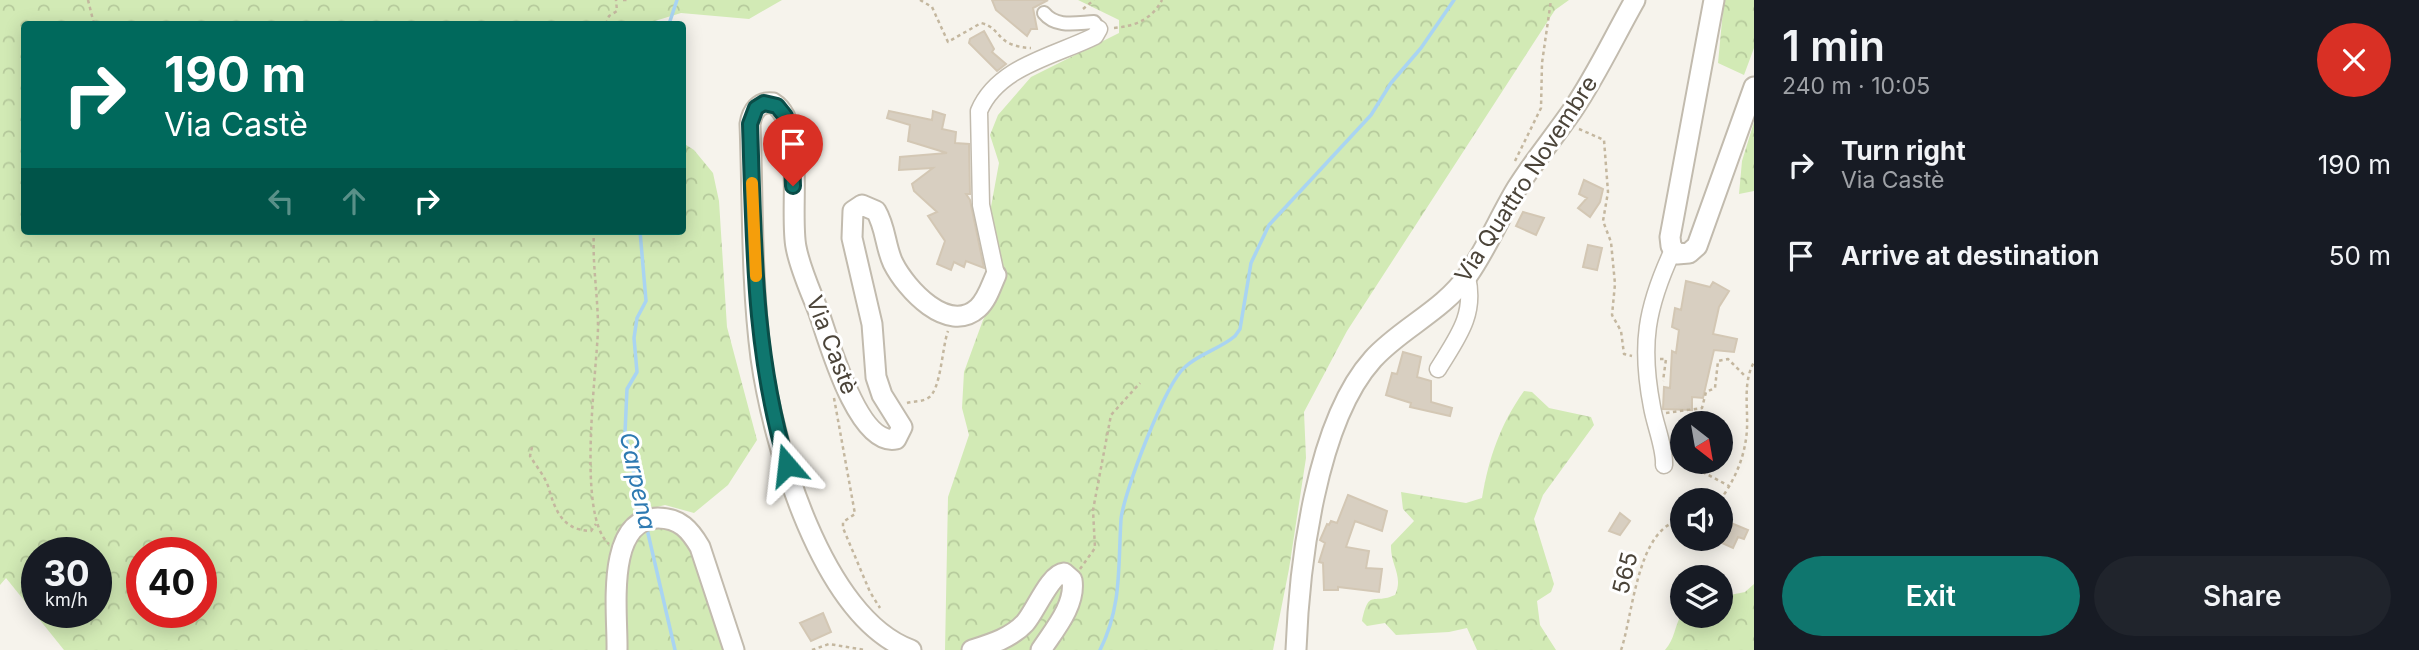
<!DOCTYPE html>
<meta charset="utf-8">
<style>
:root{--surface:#171b24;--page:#20242c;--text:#f1f3f6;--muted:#9ea1a6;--accent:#0f766e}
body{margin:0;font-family:Inter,sans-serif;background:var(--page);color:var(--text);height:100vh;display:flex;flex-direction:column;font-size:26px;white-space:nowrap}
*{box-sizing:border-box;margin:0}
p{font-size:23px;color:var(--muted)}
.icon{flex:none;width:38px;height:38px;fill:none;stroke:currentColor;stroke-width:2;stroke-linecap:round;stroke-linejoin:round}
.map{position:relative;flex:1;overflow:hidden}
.panel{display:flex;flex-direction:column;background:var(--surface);width:665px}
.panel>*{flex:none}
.top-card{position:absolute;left:21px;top:21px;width:665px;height:214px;border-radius:7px;box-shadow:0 4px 18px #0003;background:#00695c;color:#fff;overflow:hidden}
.needle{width:46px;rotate:149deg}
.controls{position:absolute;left:1670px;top:411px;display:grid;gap:14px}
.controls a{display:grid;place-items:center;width:63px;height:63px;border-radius:50%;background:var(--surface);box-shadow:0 4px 18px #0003;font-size:35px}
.speed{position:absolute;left:21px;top:537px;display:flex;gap:14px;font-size:35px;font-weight:700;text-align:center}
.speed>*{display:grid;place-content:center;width:91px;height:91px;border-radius:50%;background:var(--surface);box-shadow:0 4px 18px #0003;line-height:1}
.speed small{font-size:18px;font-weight:400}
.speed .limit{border:10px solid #d22;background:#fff;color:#111}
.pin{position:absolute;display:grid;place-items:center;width:60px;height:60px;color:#fff;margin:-72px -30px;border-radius:50% 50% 50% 0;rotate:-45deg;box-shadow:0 0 7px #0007}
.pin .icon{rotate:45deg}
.me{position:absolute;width:77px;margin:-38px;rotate:343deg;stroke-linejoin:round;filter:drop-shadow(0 0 5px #0008)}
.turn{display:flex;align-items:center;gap:24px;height:147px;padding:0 28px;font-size:32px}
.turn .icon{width:91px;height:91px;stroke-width:2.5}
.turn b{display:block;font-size:49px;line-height:60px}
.lanes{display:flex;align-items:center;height:66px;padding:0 28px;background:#0003;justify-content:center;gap:35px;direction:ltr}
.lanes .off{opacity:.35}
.round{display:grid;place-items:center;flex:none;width:74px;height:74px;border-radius:37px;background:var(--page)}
.headline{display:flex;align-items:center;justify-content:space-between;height:119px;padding:0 28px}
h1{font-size:42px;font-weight:600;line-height:52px}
.primary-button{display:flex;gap:14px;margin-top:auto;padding:14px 28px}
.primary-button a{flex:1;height:80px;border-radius:42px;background:var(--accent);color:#fff;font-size:28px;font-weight:600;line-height:80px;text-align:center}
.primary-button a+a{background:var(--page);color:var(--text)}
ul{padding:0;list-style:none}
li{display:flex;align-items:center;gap:21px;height:91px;padding:0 28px}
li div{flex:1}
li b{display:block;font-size:26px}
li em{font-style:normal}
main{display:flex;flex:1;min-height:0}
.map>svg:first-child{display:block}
</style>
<main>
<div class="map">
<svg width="1754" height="650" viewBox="0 0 1754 650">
<defs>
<pattern id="forest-crowns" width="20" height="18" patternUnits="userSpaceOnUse" patternTransform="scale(1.75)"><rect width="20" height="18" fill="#d2eab5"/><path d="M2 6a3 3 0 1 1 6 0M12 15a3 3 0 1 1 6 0" fill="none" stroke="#b6ca9c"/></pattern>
</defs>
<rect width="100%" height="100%" fill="#f6f3ec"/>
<path fill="url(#forest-crowns)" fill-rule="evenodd" d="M0,0h782l-33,19 -68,-6 -36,11h-621v207h658l1,-88 11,7 19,23 6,28 8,126 30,113 -29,45 -34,28 -29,-8 -28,7c-33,46 -29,84 -30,138h-543l-58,-72 -6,7zM37,553h59v59h-59zM142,553h59v59h-59z
M1078,0h491l-14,10 -208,321 -43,81 2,46 -17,111 -16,81h-328l3,-153 21,-62 -7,-27 2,-36 19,-52 14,-26 -7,-82 9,-49 -9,-28 8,-20 33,-38 88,-44v-13z
M1724,0h30v48l-10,27 -26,-12z
M1754,122v69l-15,3 3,-33z
M1524,391l8,1 17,16 42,9 3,8 -51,70 -9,24 20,65 -3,8 -14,9 3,24 16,25h-79l-10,-22 -18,4 -53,3 -11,-12 -18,3 -5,-5c7,-33 11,-16 33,-26 9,-19 -5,-30 -4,-50l23,-24 -11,-12 -2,-17 65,11 16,-5c7,-41 18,-73 42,-107z
M666,524l25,20 36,106h-103c0,-25 -4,-83 6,-104 6,-15 22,-18 36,-22z
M1754,584v66h-89c10,-11 9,-23 17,-37v3h38v-19l25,-5z"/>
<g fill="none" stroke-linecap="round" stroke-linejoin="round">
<path stroke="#a9d4f2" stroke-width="3.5" d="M669,24l8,-24
M640,231l6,70 -9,17 -3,20 3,34 -10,17 -2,44 18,82
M647,529l28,121
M1100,650c22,-43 18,-84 21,-131 3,-27 44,-135 64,-152 15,-14 35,-18 50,-31l5,-7 11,-66 18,-38 102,-110 20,-32 30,-35 33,-48"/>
</g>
<path fill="#d8cfc1" stroke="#d3c7b4" stroke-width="2" d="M992,0h56l-15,8 4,21h-6l-4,7 -31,-26z
M984,31l10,18 -2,3 14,12 -9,7 -28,-28 1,-4z
M889,111l43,9 1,-9 12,4 -3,14 14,3 -1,11 14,1 1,50h-4l4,6 14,68 -18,-7 -2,6 -10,-5 -3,8 -14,-6 8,-23 -17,-25 9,-4 -23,-21 -2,-7 21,-16 -34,2 1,-13 47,-4 -39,-12 2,-16 -23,-7z
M1584,180l19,9 -3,13 -10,15 -12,-9 9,-10 -8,-4z
M1523,212l21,6 -8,17 -20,-9z
M1588,245l14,3 -5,22 -14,-3z
M1686,281l24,6 3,-5 16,9 -10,16 -6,27 24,5 -3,13 -20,-2 -11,48 -11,-1v13l-29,-1 1,-22 6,1 2,-37 4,2 3,-23 -7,-3 3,-19 6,2z
M1403,352l18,5 -4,20 14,4v21l21,6 -2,8 -40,-9 1,-4 -25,-8 6,-22 5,1z
M1348,495l39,16 -5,20 -27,-10 -9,26 23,4 -3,17 16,1 -3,23 -41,-5v3h-14l-1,-27 -4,-1 6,-19 -5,-3 7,-16 2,1 2,-4 6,2z
M1620,513l10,8 -10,14 -11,-4z
M1731,523l17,7 -4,9 -6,-2 -5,11 -11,-5z
M823,613l8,19 -20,9 -11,-18z"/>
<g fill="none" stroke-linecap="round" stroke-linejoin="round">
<defs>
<path id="pedestrian" d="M1044,13c12,15 32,10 50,9l5,7"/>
<path id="minor" d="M996,275l-15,-70 -2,-94c19,-45 76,-55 116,-75l4,-7
M1438,369c19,-31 38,-54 29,-92
M1664,465c1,-17 -9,-40 -12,-58 -12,-62 -6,-99 21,-157"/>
<path id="tertiary" d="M1714,0l-44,237 1,9 6,8 12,-1 8,-7 57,-159
M617,650c1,-35 -13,-131 41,-132 22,0 32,12 42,29l34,103
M911,650c-89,-32 -138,-206 -150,-292 -10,-77 -8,-157 -11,-234 2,-13 9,-23 23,-21 33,20 16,109 23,144 4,22 15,45 23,66 9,26 39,134 77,126l6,-12 -20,-32 -6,-18 -4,-53 -20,-86 1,-27 9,-6 14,6c10,17 9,35 17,52 13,26 55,72 85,45 9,-8 13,-22 18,-33
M972,650c19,-6 39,-12 53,-27 10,-11 25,-49 39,-50l8,7c4,25 -18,50 -31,70
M1296,650c3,-84 20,-228 77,-291 28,-31 70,-48 95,-84 19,-27 32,-59 49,-87 17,-27 37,-51 55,-77 24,-35 42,-74 63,-111"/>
</defs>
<use href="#pedestrian" stroke="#c2bbae" stroke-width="16"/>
<use href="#minor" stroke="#c2bbae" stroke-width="19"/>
<use href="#tertiary" stroke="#c2bbae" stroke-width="23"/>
<path stroke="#c4b79f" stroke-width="2.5" stroke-dasharray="3.5 3.5" stroke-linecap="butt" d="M88,0l6,24
M623,0h7
M920,0l12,7 16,35 33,-19c22,5 13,23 50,25
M1083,9l11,-9
M606,24l3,-8 8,-5 -1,-11
M1114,28c22,-2 38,-9 48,-28
M1579,129l25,11 4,52 -5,29 8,21 4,42 -3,31 9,16 3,23 8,2
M1515,161l26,-53 1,-45 9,-63
M594,231c-2,33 4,64 4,97 -1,43 -22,188 11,216
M1660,359h6l-3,22
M834,398l21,116 -12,8v6l27,64 10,16
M907,403c7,-2 15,-1 21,-5 13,-7 14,-51 20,-67
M1666,413l36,-5 4,-16 9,-4 3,-27 10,-2 18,18
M532,447l-2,9c6,10 14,19 18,30 7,23 13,44 43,45l5,-7
M1684,462l45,24
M1720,500c13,-17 23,-39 26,-61 4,-27 -5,-53 8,-77
M1080,569l15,-21 -2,-38 18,-95 29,-32
M812,650l17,-6 36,6
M1621,650c12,-34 16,-124 61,-130"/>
<use href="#pedestrian" stroke="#fff" stroke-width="12"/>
<use href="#minor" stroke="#fff" stroke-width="16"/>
<use href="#tertiary" stroke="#fff" stroke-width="19"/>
</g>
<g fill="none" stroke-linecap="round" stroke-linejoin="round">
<defs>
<path id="route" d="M787,465c-34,-114 -33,-223 -37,-341l6,-16 8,-5 13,3 8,10 6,20 2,50"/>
</defs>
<use href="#route" stroke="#0a4d48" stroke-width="18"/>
<use href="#route" stroke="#0f766e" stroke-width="12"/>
<path stroke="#f59e0b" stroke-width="12" d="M752,183l4,93"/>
</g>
<g text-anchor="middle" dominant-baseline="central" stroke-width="6" stroke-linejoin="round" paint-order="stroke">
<g font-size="23" fill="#4b4439" stroke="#fff">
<text transform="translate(1526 179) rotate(-57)">Via Quattro Novembre</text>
<text transform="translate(832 345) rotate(69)">Via Castè</text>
<text transform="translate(1625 573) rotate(-76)">565</text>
</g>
<g font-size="24" font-style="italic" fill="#2e7ab2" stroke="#fff">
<text transform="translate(638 481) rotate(78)">Carpena</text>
</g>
</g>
</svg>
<div class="controls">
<a><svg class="needle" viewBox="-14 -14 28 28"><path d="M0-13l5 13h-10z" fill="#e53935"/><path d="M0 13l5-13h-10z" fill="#9ea1a6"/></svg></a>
<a><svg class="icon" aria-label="sound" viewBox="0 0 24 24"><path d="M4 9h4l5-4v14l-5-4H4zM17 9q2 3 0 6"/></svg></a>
<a><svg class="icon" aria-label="layers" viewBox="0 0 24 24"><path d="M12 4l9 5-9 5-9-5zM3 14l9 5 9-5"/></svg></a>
</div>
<div class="speed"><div>30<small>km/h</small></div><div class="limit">40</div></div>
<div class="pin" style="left:793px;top:186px;background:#d93025"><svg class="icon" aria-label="arrive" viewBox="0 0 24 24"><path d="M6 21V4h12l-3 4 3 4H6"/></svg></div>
<svg class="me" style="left:787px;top:465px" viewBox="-20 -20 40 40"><path d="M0-17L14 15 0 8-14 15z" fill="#0f766e" stroke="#fff" stroke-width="4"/></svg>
<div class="top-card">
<div class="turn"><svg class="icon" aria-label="right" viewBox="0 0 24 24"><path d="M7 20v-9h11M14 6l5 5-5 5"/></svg><div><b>190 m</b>Via Castè</div></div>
<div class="lanes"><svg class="icon off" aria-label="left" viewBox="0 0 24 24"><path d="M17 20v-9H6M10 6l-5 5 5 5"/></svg><svg class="icon off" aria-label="ahead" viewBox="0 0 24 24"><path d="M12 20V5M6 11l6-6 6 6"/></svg><svg class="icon" aria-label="right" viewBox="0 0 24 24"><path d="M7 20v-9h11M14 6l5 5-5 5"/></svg></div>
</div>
</div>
<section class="panel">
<div class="headline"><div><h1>1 min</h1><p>240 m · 10:05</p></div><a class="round" style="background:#d93025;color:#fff"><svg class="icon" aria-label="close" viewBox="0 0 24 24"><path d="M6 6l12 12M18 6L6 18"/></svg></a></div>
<ul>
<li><svg class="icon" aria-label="right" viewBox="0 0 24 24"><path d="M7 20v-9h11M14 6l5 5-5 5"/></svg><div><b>Turn right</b><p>Via Castè</p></div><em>190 m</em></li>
<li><svg class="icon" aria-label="arrive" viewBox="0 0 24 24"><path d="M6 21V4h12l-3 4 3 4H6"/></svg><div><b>Arrive at destination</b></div><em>50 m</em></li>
</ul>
<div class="primary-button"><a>Exit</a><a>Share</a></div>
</section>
</main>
